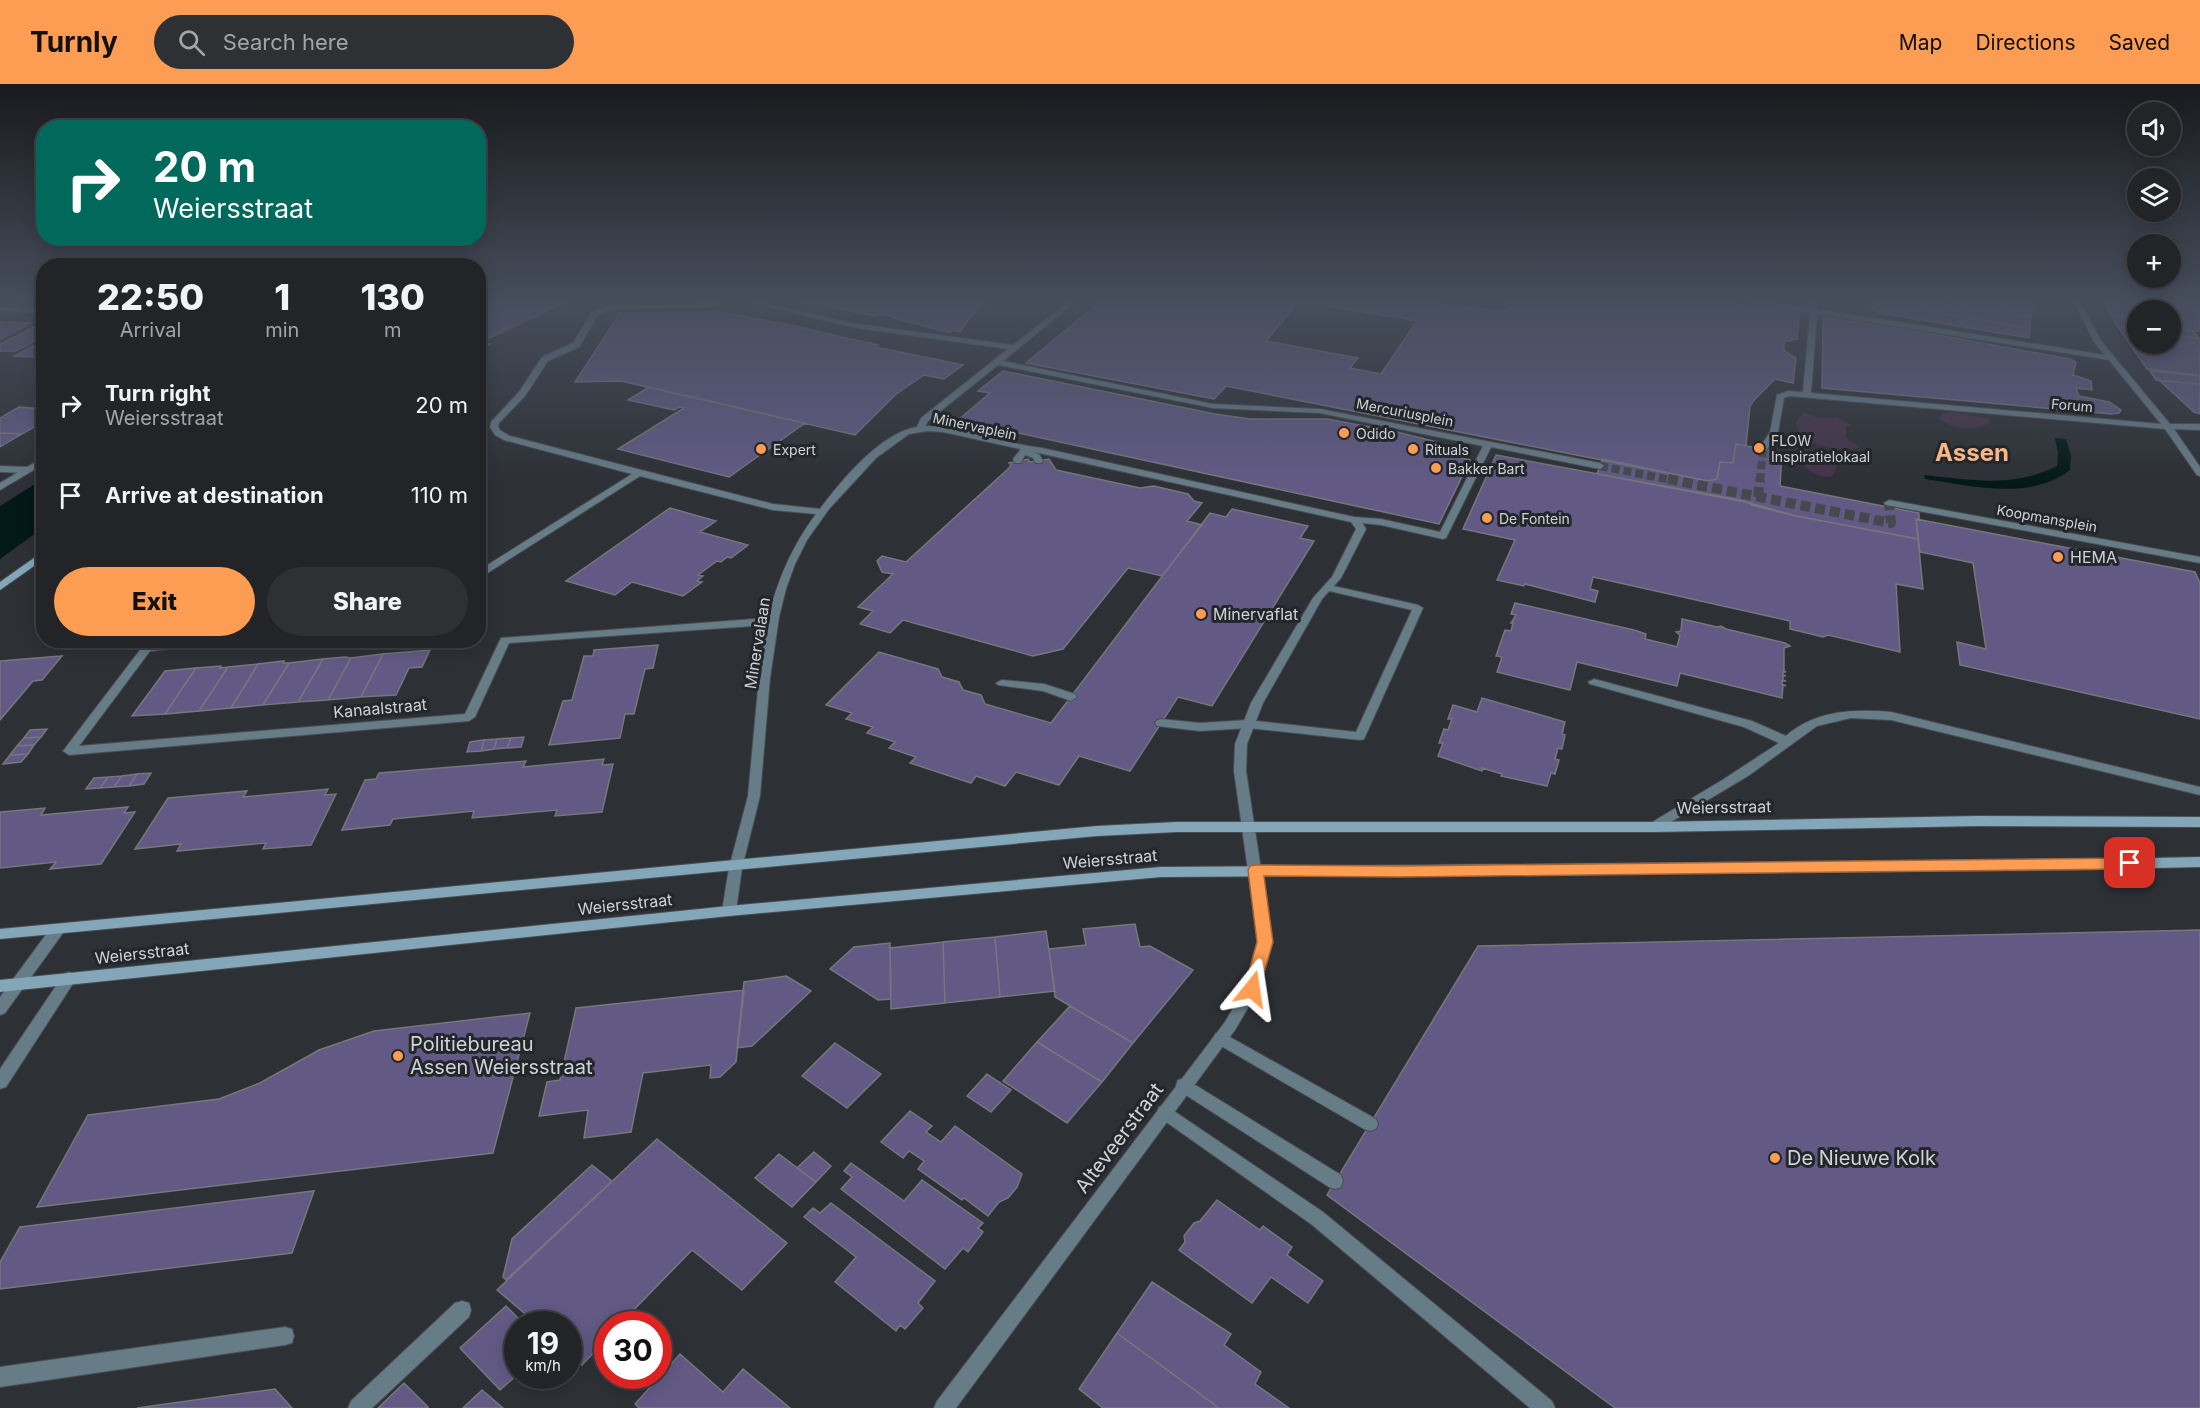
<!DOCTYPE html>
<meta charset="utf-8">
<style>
:root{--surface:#222428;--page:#2e3034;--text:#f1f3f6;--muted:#a2a4a8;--line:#3f4145;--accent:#fc9d53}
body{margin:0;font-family:Inter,sans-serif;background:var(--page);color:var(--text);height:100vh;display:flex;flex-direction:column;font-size:22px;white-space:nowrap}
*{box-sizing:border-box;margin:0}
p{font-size:20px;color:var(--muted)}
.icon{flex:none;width:33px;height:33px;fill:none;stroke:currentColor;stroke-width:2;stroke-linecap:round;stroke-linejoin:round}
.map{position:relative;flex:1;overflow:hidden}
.sheet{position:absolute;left:36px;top:174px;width:450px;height:390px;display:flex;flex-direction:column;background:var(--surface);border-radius:24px;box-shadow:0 3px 15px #0003,0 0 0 2px var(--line)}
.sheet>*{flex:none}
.hud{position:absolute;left:36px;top:36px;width:450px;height:126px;border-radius:24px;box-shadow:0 3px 15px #0003,0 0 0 2px var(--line);background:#00695c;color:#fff;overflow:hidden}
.buttons{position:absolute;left:2127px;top:18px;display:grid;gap:12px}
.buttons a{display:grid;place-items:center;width:54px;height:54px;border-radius:50%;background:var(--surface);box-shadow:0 3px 15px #0003,0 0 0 2px var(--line);font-size:30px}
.speed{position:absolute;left:504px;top:1227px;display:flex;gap:12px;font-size:30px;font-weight:700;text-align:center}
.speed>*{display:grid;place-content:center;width:78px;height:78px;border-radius:50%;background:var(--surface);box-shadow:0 3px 15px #0003,0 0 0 2px var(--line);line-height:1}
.speed small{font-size:15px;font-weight:400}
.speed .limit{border:9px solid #d22;background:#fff;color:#111}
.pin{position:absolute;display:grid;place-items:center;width:51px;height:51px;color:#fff;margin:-26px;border-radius:12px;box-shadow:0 3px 9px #0006}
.me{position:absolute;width:66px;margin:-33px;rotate:15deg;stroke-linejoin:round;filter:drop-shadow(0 0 4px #0008)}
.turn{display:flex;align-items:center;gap:21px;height:126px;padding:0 18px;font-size:27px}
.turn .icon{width:78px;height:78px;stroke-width:2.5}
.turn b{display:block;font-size:42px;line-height:51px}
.eta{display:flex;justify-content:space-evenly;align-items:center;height:102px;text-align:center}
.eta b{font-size:36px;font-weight:800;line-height:42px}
.action{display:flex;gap:12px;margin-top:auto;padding:12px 18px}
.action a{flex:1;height:69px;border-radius:36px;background:var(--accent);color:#111;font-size:24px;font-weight:800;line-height:69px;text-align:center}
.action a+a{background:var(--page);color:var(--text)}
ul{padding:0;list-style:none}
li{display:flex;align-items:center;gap:18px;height:90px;padding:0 18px}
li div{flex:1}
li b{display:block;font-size:22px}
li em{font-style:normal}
header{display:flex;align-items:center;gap:36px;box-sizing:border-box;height:84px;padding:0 30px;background:var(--accent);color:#111}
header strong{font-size:28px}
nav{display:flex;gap:33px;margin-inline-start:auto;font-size:21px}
.search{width:420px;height:54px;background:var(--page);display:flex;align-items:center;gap:15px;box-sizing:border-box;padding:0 21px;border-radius:33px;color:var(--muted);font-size:22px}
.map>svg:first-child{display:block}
</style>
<header>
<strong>Turnly</strong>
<div class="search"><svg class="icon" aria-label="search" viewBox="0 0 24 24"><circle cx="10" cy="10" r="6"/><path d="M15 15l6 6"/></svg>Search here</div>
<nav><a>Map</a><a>Directions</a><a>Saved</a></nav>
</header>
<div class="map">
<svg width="2200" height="1324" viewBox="0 0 2200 1324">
<rect width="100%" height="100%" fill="#2d3035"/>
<path fill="#463349" d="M1804,328l14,6h19l14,7 -5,2v11l14,9c-20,6 -41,0 -59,-10l-5,-14z
M1953,328l36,7 1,3c-14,10 -39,7 -51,-4l3,-5z
M1806,366c15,1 42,9 25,27 -14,1 -27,-9 -35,-20l2,-5z"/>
<path fill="#031818" d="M2055,354l11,1 5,17 -1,14c-40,31 -98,16 -145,9l-1,-4c47,5 88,13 133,-9l1,-13z
M43,395v49l-43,31v-53z"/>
<path fill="#625a85" stroke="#76767c" stroke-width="1.5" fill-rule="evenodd" d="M500,216h69l-88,42 9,2 -12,8v-43z
M789,216h200l-21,20 -8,12 -8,-2 -2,3 -56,-15 2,-1 -18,-3 -3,2z
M1102,216h306l97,11 3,-3 -6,-6 8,-2h195l94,13 -2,26 -13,3v9l12,7 -3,25 -18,-4 -20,20 -5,7 -4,40 -10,-2 -3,19 -13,-1 -3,17 -9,2 -482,-95 -12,13 -188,-36zM1299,218l102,16 16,3 -36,53 -31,-6 8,-10 -92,-17z
M1872,216l44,3 -2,2 22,4 -1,4 26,4 2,10 -83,-14 -8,-4z
M1915,216h30l9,11 15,3v3l61,12 -1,9 -66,-11 -2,-10 -26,-4 1,-4 -16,-3z
M1951,216h13l68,11 -1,6 -76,-11z
M1964,216h41l27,4v7z
M2104,216h27l5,3 1,16 -26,-4z
M2140,216h36l13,31 -19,-4v-17h-32l-1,10 -1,-17 6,1z
M2176,216h24v31h-11z
M1949,221l82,12 -1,12 -61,-12v-3l-15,-3z
M719,228l67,12 92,21 -3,2 88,18 -19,14 -20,-4 -29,20 -40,40 -234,-54 -46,1 45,-69z
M2111,231l26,4 1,11 -20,-3z
M1823,233l88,13 159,29 6,3 -3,13 18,6 1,9 -16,-2 3,8 30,6 12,8 -2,3 -8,1 -289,-26z
M0,238l31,1 -31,17z
M37,241h7v11l-28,15h-16v-7z
M2118,243l20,3v14h32v-9l30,4v36l-53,-6z
M2170,243l24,5 6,7 -30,-4z
M44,256v14l-5,3 -25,-1z
M1003,287l212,43 35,5h77l70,13 40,10 -5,8 38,10 -31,64 -481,-104 32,-27 -12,-2z
M2150,287l50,5v8l-44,-4z
M2160,297l40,3v30l-6,-2z
M649,303l156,36 -76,54 -111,-28 66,-41 -5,-1 -5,3 -46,-10z
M19,323l25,2v12l-22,13 -22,-1v-15z
M0,349l22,1 -22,13z
M1736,360l46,9 -2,33 139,27v7l-3,-1 2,20 -122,-23 -45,-11v-2l-154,-29 6,-15 105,22 9,-2 3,-17 13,1z
M1496,371l243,45 57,16 122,23 5,50 -27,-5 4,68 -72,-17 -5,2 -33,-8v-8l-197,-44 -3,12 8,2 -3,11 -70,-18 -1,2 -27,-6 18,-40 -52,-11z
M1028,375l2,3 19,-3 7,11 84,18 14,-2 34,8 6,7 8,2 -15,18 15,4 -40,51 -34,-8 -65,81 -30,7 -130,-36 -13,13 -30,-9 13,-13 -15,-4 35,-33 -11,-2 -5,-11 5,-5 24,6 103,-94 2,-3 -2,-2z
M670,424l46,13 -16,11 48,13 -17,13 -4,-1 -6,5 -4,-1 -19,14 5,1 -6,5 5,1 -19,14 -51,-14 -17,13 -49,-14z
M1232,425l76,17 -8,12 14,3 -102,165 -34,-9 -48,74 -51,-15 -20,29 -43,-13 -11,14 -29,-10 -5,7 -61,-20 6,-6 -27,-9 6,-6 -28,-9 6,-6 -27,-8 6,-6 -26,-8 53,-53 59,17 4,8 17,5 4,8 18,5 4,9 66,19 159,-210 16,4z
M1916,435l279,53 5,11v136l-240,-54 -3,-23 29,7 -13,-86 -53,-11z
M1515,519l119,27 12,4 -1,5 29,7 3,1 3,-12 -4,-3 5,-1 1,-12 35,8 4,-1 5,3 59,14 5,3 -6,2v23l2,1h-3v3l3,1h-3v4l3,1h-4v3l4,2 -3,-1 -1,13 -102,-25 -3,13 -100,-24 -7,28 -73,-18 5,-15 -6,-1 9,-26 6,1 2,-8h-2l5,-8 -5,-1z
M658,561l-5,23 -8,1 -11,45h-9l-5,24 -71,7 14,-44 9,-1 12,-44h9l1,-6z
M430,566l-8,17 -13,1 -13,27 -35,2 22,-43z
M383,570l-22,43 -33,3 23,-42z
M62,572l-20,24 -9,1 -33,39v-59z
M345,573l6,1 -23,42 -30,2 25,-43z
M323,575l-25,43 -35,3 26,-42z
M284,577l-1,2h6l-26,42 -32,3 27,-44z
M258,580l-27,44 -32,3 29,-44z
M221,582l-1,2 8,-1 -29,44 -34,3 31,-46z
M196,584l-31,46 -33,2 33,-45z
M1482,614l83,24 -3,12 3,1 -3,14 -4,-1 -3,11 4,1 -4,14 -4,-1 -4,13 -46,-10 1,-2 -20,-6v3l-44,-15 5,-13h-4l5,-14 4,1 4,-11h-4l5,-14 24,7z
M47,645l-6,8 -17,1 6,-8z
M41,653l-7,8 -17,1 7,-8z
M524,653l-3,10 -14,1 4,-10z
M511,654l-4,10 -13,1 3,-10z
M497,655l-3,10 -13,2 3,-11z
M484,656l-3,11 -14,1 3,-10z
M34,661l-6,9 -18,1 7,-9z
M28,670l-7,8 -18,2 7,-9z
M604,675l-2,6 11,-1 -11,48 -47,4 2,-6 -85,8 2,-7 -81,8 -3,6 -48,5 23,-50 11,-1 3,-6 147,-12 -3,6z
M151,689l-7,11 -15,2 8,-12z
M137,690l-8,12 -15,1 8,-11z
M122,692l-8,11 -14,1 8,-11z
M108,693l-8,11 -14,1 8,-11z
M328,705l-3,6 11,-1 -25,51 -48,4 3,-6 -89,8 4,-7 -46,5 33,-51 79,-7 -4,6z
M128,723l-4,6 11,-1 -34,52 -51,5 6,-7 -56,6v-56l45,-4 -4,7z
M1135,840l5,23 10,-1 43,24 -60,73 -78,-46 -6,-48 37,-4 -3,-16z
M2200,846v478h-585l-288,-213 151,-249z
M1046,847l9,60 -55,6 -5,-60z
M995,853l5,60 -55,6 -2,-61z
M943,858l2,61 -54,6 -1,-61z
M890,859l1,56 -13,1 -48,-31 24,-22z
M786,892l25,15 -59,55 -15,2 7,-66z
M744,906l-8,72 -16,15 -10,1 1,-13 -68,8 -12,59 -47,6 4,-28 -49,6 8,-34 13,-2 16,-72z
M1070,922l63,37 -31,39 -65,-40z
M530,929l-37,140 -456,54 51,-92 131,-16 41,-16 59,-33 55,-19z
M1037,958l65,40 -35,41 -64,-42z
M835,959l46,31 -34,34 -45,-32z
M987,990l24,16 -20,22 -24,-16z
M910,1027l22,15 -6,6 15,10 14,-16 67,48 -5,13 -9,11 -9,4 -11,14 -24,-18 -2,2 -44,-31 6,-8 -15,-10 -6,7 -22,-16z
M657,1055l130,104 -45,47 -50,-40 -72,74h-12v14l-26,27 -14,-12v-29h-31l-40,-34z
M814,1068l17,14 -15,16 -19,-14z
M779,1070l37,28 -24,25 -37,-29z
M851,1079l53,38 18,-21 61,43 -5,5 5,4 -15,20 -5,-4 -18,21 -104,-80 11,-12 -8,-6z
M592,1081l20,16 -106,99 -3,-3 9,-38z
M314,1107l-22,62 -292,36v-27l20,-35z
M1217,1116l43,30 3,-4 29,21 -5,8 36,26 -15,22 -37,-26 -19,26 -73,-53 6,-8 -1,-6 10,-13 6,-2z
M831,1119l104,78 -17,22 5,5 -18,21 -5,-4 -4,6 -61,-49 21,-25 -52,-40 9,-9 7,5z
M1152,1198l79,52 -7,11 37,27 -6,12 34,24h-70l-102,-75z
M506,1222l18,18h-6v50l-18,16 -40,-42z
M1117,1249l102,75h-116l-24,-19z
M680,1270l43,38 20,-23 47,39h-151l-4,-4z
M404,1299l24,24 -2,1h-48z
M275,1305l17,19h-155z
M482,1306l21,18h-40z"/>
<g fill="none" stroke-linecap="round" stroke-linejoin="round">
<path stroke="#45484d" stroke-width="8" stroke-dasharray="8 4" stroke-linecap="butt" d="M1600,382l76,15
M1760,397l3,-32"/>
<path stroke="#45484d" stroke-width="10" stroke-dasharray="10 5" stroke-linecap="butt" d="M1668,395l223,44 -2,-20
M1758,413l2,-18"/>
<defs>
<path id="lane" d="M1024,364l15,6 4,7 -1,2h-6l-3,-5 -8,-3 -4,8h-6l-2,-4 8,-10z
M0,382l27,1 4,3 -4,3 -27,-1z
M1329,501l89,20 5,3 -59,131 -4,1 -112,-12 -48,3 -43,-5 -2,-3 2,-3 4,-1 39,4 48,-3 108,12 56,-122 -87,-20v-4z
M1594,595l158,42 34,15c30,-26 67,-27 105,-24l309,75v8l-309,-75 -40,-2 -34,8 -69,50 -94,56 -5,-2 -1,-3 1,-3 75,-45 55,-36 -35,-16 -154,-43 -2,-2z
M1002,596l42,4 31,10 2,3 -6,4 -28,-10 -45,-6 -2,-2z
M69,888l5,2 2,4 -2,4 -68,105 -6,2v-20l64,-95z
M1221,948l155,87 2,5 -2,5 -6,2 -6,-2 -148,-86 -3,-5 3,-5z
M1184,994l157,97 2,6 -2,6 -6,2 -6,-2 -151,-97 -2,-5 2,-5z
M1165,1021l158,107 229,189 3,7h-25l-219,-184 -152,-107 -2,-5 2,-5z
M285,1243l7,2 2,7 -2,7 -7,2 -285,42v-20z"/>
<path id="street" d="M718,216h9l-17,7 -96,2 -16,6 -19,32 -31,14 -23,35 -26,27 -1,4 3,4 9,5 263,68 47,5c21,-28 60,-76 97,-82l4,-9 87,-69 -157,-22 -110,-27h11l99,23 162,22 58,-45h7l-75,61 210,43 107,5 280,54 4,3 -4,3 -109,-22 -45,91 -3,1 -62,-14 -19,-2 4,6 -25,49 -19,21 -59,104 -16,41 -1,27 26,171 -13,47 -24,41 -279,378h-22l3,-7 288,-379 20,-34 13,-46 -24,-171 1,-27 16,-41 62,-105 19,-21 24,-48 -5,-7 -408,-90 -16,-1 -18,3 -33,24 -47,51 -22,31 -12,24 -9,25 -7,28 -9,61 -10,118 -18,72 -6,43 -2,4 -5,1 -5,-1 -2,-4 7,-43 19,-72 11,-118 8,-53 -258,18 -34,74 -6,4 -400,34 -6,-4 80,-105 4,-1 42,-5h43l-5,3 -77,8 -71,95 386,-32 36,-76 267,-20c10,-39 24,-72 48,-104l-43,-4 -133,-34 -162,103v-8l154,-97 -128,-34 -9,-5 -5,-8 1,-5 28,-30 23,-35 31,-14 19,-31 21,-7 96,-2zM998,281l215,43 107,5 163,33 -43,86 -59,-13 -27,-2 -312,-69c-39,-4 -77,-22 -117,-22l3,-5z
M1741,216h15l54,8 1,-8h6v9l288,46 -11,-13 -21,-42h6l22,41 69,83h30v6l-26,-1 26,38v9l-3,-1 -32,-46 -376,-33 -5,2 -6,34 -12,19h-6l-1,-2 11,-17 7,-37 11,-4 15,1 7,-79 -66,-11zM1817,230l292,46 52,64 -350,-31z
M0,223l44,2v4l-44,-2z
M44,373v7l-44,26v-7z
M1889,416l311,57v6l-314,-58 -2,-2z
M58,840l5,1 2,4 -2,4 -58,80 -5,2v-18l53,-72z
M462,1217l7,2 2,7 -2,7 -97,91h-24l3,-7 104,-98z"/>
<path id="secondary" d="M44,467v8l-44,31v-8z
M1979,732l221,1v10l-221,-1 -325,6h-477l-80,4 -1097,103v-10l1097,-103 80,-4h477z
M2200,773v10l-139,3 -900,7 -432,39 -729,76v-12l729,-74 432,-39 900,-7z"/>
</defs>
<use href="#lane" stroke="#4a4d52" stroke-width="2"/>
<use href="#street" stroke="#4a4d52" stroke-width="2"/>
<use href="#secondary" stroke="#4a4d52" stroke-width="2"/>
<use href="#lane" fill="#667c87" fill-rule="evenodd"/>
<use href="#street" fill="#667c87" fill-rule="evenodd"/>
<use href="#secondary" fill="#83a7b8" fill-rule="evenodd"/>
</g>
<linearGradient id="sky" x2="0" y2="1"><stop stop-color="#191a1d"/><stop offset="0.54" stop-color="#464e5c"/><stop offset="1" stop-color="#464e5c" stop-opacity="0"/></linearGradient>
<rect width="2200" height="401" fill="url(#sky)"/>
<path fill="#fc9d53" stroke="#a46636" stroke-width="1.5" d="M2130,774l6,1 2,4 -2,4 -6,2 -731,8 -135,-1 9,66 -15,52 -6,2 -6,-2 -2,-5 13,-47 -9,-72 2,-4 5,-1 144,1z"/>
<g fill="#fc9d53" stroke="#23262b" stroke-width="2">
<circle cx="1344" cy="349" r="6"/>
<circle cx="1759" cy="364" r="6"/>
<circle cx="761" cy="365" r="6"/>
<circle cx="1413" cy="365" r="6"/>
<circle cx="1436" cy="384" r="6"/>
<circle cx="1487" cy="434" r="6"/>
<circle cx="2058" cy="473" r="6"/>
<circle cx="1201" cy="530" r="6"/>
<circle cx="398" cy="972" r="6"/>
<circle cx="1775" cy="1074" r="6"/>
</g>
<g text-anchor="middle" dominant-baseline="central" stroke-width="6" stroke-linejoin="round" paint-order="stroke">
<g font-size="14" fill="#d0d3d6" stroke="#23262b">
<text transform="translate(2072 321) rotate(5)">Forum</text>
<text transform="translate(1405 328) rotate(11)">Mercuriusplein</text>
<text transform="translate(975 342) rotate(12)">Minervaplein</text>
<text transform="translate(2047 434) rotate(10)">Koopmansplein</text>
</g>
<g font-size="14" fill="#d0d3d6" stroke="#23262b" text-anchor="start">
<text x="1356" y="349">Odido</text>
<text x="1771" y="356">FLOW<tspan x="1771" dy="16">Inspiratielokaal</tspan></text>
<text x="773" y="365">Expert</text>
<text x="1425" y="365">Rituals</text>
<text x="1448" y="384">Bakker Bart</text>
<text x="1499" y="434">De Fontein</text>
</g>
<g font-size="16" fill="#d0d3d6" stroke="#23262b" text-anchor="start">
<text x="2070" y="473">HEMA</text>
<text x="1213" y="530">Minervaflat</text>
</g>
<g font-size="16" fill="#d0d3d6" stroke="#23262b">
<text transform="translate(757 559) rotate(-81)">Minervalaan</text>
<text transform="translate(380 624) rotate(-5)">Kanaalstraat</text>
<text transform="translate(1724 723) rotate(-1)">Weiersstraat</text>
<text transform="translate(1110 775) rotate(-5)">Weiersstraat</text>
<text transform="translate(625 820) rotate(-6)">Weiersstraat</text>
<text transform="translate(142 869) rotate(-6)">Weiersstraat</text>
</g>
<g font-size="20" fill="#d0d3d6" stroke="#23262b" text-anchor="start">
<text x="410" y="960">Politiebureau<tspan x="410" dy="23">Assen Weiersstraat</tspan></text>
<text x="1787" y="1074">De Nieuwe Kolk</text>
</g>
<g font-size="20" fill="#d0d3d6" stroke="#23262b">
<text transform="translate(1119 1054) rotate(-53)">Alteveerstraat</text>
</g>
<g font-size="24" font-weight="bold" fill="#f8b585" stroke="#23262b">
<text x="1972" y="368">Assen</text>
</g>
</g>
</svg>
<div class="buttons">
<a><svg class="icon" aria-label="sound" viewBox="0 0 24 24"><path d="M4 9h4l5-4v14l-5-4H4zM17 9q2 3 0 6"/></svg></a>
<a><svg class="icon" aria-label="layers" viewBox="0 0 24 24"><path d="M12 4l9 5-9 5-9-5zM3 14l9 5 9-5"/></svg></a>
<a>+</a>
<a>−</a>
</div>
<div class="speed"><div>19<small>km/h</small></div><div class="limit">30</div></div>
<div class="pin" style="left:2130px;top:779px;background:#d93025"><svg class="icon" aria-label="arrive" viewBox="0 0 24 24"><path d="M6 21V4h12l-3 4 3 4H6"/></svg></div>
<svg class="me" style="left:1252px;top:905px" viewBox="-20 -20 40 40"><path d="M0-17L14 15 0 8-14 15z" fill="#fc9d53" stroke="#fff" stroke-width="4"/></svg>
<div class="hud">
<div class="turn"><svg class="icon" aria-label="right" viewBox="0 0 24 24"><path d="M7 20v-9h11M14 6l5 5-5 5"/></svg><div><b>20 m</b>Weiersstraat</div></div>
</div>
<section class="sheet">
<div class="eta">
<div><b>22:50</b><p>Arrival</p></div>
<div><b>1</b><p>min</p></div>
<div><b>130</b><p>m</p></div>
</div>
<ul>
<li><svg class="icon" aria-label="right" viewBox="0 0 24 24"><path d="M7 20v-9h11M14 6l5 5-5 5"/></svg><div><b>Turn right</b><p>Weiersstraat</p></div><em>20 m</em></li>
<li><svg class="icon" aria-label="arrive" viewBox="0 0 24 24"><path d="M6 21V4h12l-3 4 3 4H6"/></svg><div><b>Arrive at destination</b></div><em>110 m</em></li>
</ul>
<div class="action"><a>Exit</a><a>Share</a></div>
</section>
</div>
